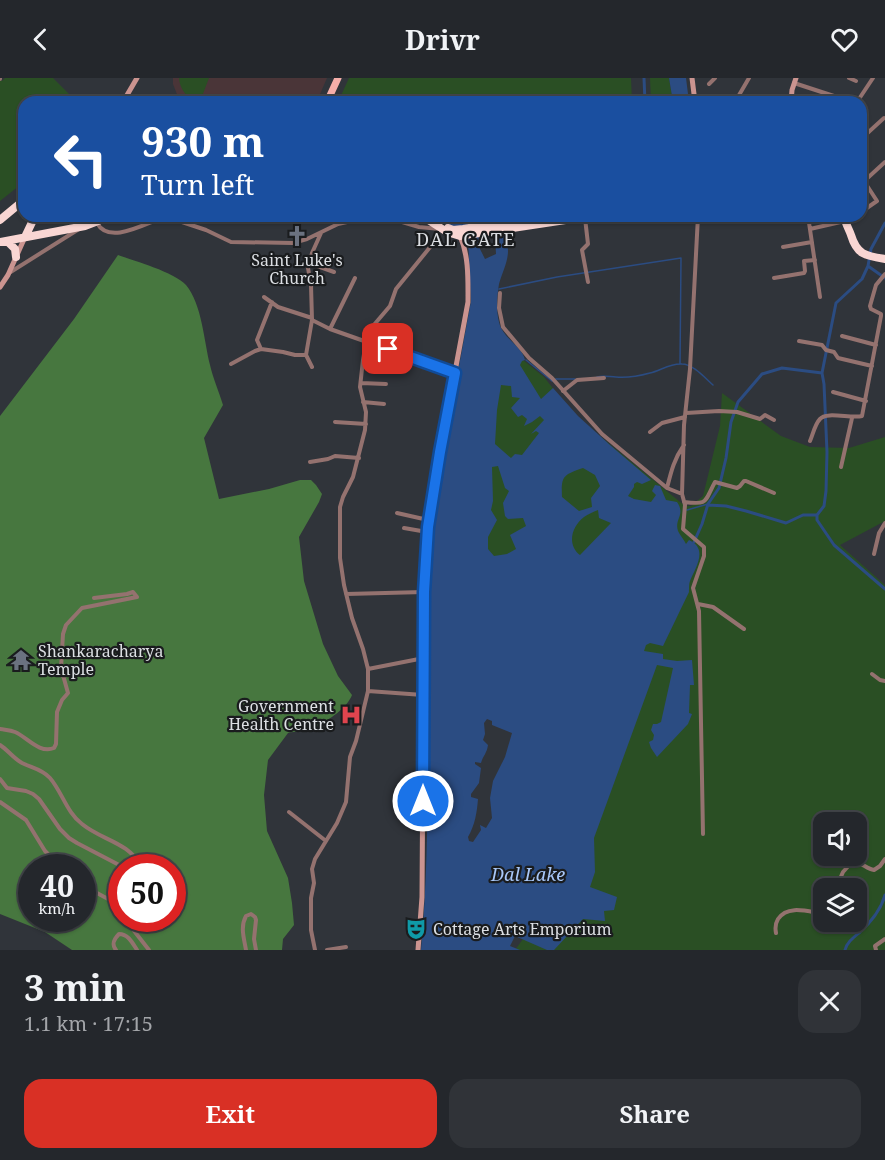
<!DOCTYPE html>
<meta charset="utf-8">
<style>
:root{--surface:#24272c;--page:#303338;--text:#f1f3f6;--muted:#a3a5a9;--line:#414448;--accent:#d93025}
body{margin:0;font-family:"Noto Serif",serif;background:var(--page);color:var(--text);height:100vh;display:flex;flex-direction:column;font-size:22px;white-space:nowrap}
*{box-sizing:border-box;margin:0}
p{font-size:20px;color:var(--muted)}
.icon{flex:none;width:33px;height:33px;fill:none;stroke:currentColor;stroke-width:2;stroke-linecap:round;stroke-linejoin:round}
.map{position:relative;height:872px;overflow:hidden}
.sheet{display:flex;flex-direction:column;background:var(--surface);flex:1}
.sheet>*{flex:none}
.guide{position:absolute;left:18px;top:18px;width:849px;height:126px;border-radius:18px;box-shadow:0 2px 4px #0004,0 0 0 2px var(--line);background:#1a4fa0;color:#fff;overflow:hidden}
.tools{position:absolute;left:813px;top:734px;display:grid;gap:12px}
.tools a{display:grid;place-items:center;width:54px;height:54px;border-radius:12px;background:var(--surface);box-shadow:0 2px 4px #0004,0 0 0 2px var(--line);font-size:30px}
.speed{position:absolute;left:18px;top:776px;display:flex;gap:12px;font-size:30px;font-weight:700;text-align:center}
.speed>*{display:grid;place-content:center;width:78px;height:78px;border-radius:50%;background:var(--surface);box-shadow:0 2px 4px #0004,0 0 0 2px var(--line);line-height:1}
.speed small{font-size:15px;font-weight:400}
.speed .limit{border:9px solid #d22;background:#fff;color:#111}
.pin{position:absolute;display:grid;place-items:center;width:51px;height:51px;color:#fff;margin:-26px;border-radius:12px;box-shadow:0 3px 9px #0006}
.me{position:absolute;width:66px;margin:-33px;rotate:0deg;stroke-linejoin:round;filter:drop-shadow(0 0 4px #0008)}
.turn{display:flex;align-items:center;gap:21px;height:126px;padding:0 24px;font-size:27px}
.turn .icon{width:78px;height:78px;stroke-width:2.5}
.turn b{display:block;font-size:42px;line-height:51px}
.round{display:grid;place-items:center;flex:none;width:63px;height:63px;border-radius:18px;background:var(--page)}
.overview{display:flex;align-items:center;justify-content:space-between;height:102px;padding:0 24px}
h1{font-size:36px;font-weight:700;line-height:45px}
.primary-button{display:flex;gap:12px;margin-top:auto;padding:12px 24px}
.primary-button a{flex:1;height:69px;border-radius:18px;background:var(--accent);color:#fff;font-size:24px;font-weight:700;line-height:69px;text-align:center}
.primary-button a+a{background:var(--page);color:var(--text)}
header{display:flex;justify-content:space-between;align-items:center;height:78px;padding:0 24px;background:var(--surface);font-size:27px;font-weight:700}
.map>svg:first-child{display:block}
</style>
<header><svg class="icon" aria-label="back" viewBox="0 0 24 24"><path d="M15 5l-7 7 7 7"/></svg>Drivr<svg class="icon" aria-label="heart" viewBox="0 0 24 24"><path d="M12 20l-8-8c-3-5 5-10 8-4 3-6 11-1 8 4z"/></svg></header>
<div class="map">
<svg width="885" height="872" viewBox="0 0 885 872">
<rect width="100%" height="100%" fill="#30343a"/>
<path fill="#4a3538" d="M173,0h154l-10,23 -7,1h-130l-7,-18z"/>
<path fill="#2a4f24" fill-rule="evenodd" d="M5,0h48l24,24h-53v80l-24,19v-122l2,2z
M179,0h30l-8,21c-13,2 -21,-9 -22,-21z
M349,0h282l1,24h-294z
M650,0h19l4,24h-22z
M485,251l59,48 30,38 111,91h6l12,-10 17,-70 2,-33 59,43 29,11 39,1 36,-11v84l-45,24 45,40v365h-370l59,-82 -68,-165 -42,-164zM824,744h32v33h-32zM824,810h32v33h-32z"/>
<path fill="#47773f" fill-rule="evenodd" d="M118,177c17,6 56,17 68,30 16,19 18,56 24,80 3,13 9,27 13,40l-19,33 15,61 50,-10 31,-9h11l5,5 6,9 -3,8 -20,35 5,44 19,63 15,32 14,19c-5,13 -23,25 -35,31 -9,4 -20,5 -29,7l-20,27 -4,35 3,36 21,47 4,25 2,22 -11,14 -1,11h-210l-27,-18 -45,-18v-498l74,-97zM32,789h50v51h-50zM122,789h50v51h-50z"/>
<path fill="#2b4c82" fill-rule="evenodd" d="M669,0h17l3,24h-16z
M433,138h89l-44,20 2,13 5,10 11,-5 -1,-19 10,-3c1,6 3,13 3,19 0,11 -6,22 -9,33 -2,12 -3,26 0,38 4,17 23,24 26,38l-3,1 -2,4 21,34 12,-11 25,28 32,29 41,35 -9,4 -5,-2 -3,2v3l-6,9 6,3 17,3 5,-7 -4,-4 3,-6 5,1 6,14 11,2c9,13 -3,17 1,29 2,4 6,9 8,13l3,-4c20,9 6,28 1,41 -1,2 -1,8 -1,11l-26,54 -13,-3 -4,2 -2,6 19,3v5l14,2 15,-1 2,25h-4l-1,28 3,1 -4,10 -31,33 -6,-9 -2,-6 4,-2 1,-5 -3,-5 2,-6h4l4,-2 12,-54 -16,-3 -63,173 1,34 -5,15 27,10 -3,13 -10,1 1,10 -22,-2 -29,31h-7l-32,-14 -5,10 10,4h-99c9,-98 6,-197 7,-296 0,-47 0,-94 4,-141l39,-212 -3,-63zM501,307l10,1 1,11 8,1 -9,10 7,9 4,-2 5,4 -3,7 8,-4 8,-6 4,4 -13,14 5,-3 3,2 -17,22 -7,-1 -4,4 -16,-14 2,-34zM498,388l7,22 4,3 -6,12 2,13 3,3 15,-1 3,8 -16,9 6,14 -9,5 -13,2 -6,-7v-12l9,-17 -6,-10 2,-9 -1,-34zM583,390l12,7 5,11 -9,12 1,9 -13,4 -17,-14c-1,-21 1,-22 21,-29zM598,432l1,8 12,5 -31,32c-13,-10 -9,-28 4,-38 4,-3 9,-5 14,-7zM487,641l5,2v4l20,8 -7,24 -12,24 -3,17 2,20 -6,10 -6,-3 1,5 -8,12 -4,-1 -1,-4c7,-12 9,-25 10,-38l-7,-2v-3l8,-11 2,-15 -6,-4v-2l6,1c2,-7 6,-10 7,-18l-5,-5 2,-6 -1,-11z"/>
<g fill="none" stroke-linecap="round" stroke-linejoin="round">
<path stroke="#2b4c82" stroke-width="1.5" d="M499,211l58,-12 124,-19 -1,106
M526,282l26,21 4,-2h19
M597,299c7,-2 13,0 19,0 11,1 23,-1 34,-4 10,-2 20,-10 32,-9 11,0 23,14 31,21
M687,432l21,-6"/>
<path stroke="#2b4c82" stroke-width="3" d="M644,0l1,24
M885,145l-14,26 -3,17 -6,13 -26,24 -14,70 2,11 3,68 -1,39 -2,15 -7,9v5l17,25 51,44
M868,188l17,12
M708,427l18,1 20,5 40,12 17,-8h14
M694,464l8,-18 6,-20 11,-16 7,-30 5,-36 7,-20 24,-28 20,-6 40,5
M845,872c2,-8 9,-13 15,-18 11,-10 21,-22 25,-37"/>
<path stroke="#94726f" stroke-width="4" d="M849,0l7,3
M0,1v-1
M794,5l46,15
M709,6l6,-6
M735,24l14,-24
M857,24l16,-24
M861,69v-8l23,-21
M861,106l24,-22
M861,134l16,-11 -13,-20
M382,138l37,11 21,2
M698,138l-8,153 -6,56 -2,69 3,11 -2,24 21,18v9l-11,32 6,23 4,223
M808,138l12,81
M585,140l3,26 -6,6 6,32
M97,145c12,22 47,1 65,-5h8l36,12 25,12 62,1 14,-4 31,-15 18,-4 7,-4
M810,151l35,-8 9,-5
M783,169l29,-5
M309,185l25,9
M9,195l70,-44
M774,200l30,-5 1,-2 -1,-10 11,-1
M500,215l-1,15 4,19 26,31 23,20 50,56 65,54 15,6
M264,219l14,10 34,11
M312,242l18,9 125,44
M330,251l25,-51
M842,258l34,9
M799,263l23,4 4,5 8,2 4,6 34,8
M261,271l22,3 12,3h11
M363,282l14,3
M231,286l24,-13 6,-2 -4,-9 15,-38
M312,289l-6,-12 6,-35 -1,-35 -3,-17 4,-15 9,-20
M361,305l25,1
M563,313l14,-11 27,-2
M833,314l33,9
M363,324l21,2
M686,335l33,-2 18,1 23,7 5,-4 9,5
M335,344l31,2
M650,354l12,-9 23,-6
M810,363c3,-7 5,-17 10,-22 6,-8 32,0 42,-3l19,-100v-2l-10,-5 -1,-3 6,-21 9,-11
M310,384l18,-3 7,-3 24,2
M841,389l11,-49
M667,410c4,-16 7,-29 17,-43
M684,424c25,3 20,0 31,-20l22,6 3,-2 4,-5h2l28,12
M397,435l31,7
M404,450l23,4
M874,476l5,-21 6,-10
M346,516l78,-2
M698,526l15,3 31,22
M368,591l56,-11
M872,596l8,6 5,1
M368,613l55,4
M0,651c5,1 10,1 15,3 12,5 24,22 39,16l2,-4 1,-32 5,-12 6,-7 -7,-25 2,-34 3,-9 16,-17 55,-11 -4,-5 -6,2 -33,4
M0,667c8,5 13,13 22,18 10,5 20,6 28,15 12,14 17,35 32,46 21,17 45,17 60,43
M0,701l7,9 19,3 7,3 6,5 21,30 9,9 8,5 46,24
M0,724l26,18 19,31 16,16
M289,734l37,29
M82,807l28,15 12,14
M836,810l7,-16 9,-10c9,-1 14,7 22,8l6,-4 5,-7
M124,840l25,32
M776,855c-1,-5 -1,-9 2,-14 10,-15 31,-7 46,-5
M116,872c-5,-6 -2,-11 3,-16 9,0 13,8 18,16
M246,872c-2,-12 -6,-23 0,-34l5,-2 4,3 1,3 -2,19 2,11
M315,872l-4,-20v-32l3,-15 -2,-14 3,-10 22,-36 9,-21 4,-45 6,-16 12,-50v-22l-5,-20 -11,-31 -8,-33 -4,-27v-51l3,-10 10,-20 12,-47 1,-18 -6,-25 3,-27 3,-18 7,-16 17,-20 6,-17 35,-43
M327,872l19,-3
M876,872l-1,-4 10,-7"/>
<path stroke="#cb9490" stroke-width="5" d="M692,0l3,24
M123,24l14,-24
M791,24l1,-12 4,-12
M0,209l8,-12 17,-38
M418,872l4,-53 2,-305 4,-65 12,-75 28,-150c0,-22 1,-46 -8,-66"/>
<path stroke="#f5aea9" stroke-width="7" d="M327,24l11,-24"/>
<path stroke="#f9d6d3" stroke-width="8" d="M422,138l25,16 13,4 132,-20
M844,138c1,7 5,13 7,19 6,20 15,21 34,24
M0,142l24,-20
M448,150l5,2 10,-1 85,-13
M25,159l10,-21
M7,163l8,8 1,8
M0,164l85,-16 26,-10"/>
</g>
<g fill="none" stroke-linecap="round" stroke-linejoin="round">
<defs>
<path id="route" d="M388,271l67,24 -15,79 -12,75 -4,65 -1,209"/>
</defs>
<use href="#route" stroke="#114b97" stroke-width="15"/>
<use href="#route" stroke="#1a73e8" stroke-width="10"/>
</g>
<defs>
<symbol id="church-bare" viewBox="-9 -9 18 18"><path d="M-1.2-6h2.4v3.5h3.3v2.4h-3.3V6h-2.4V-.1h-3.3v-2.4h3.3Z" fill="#6b7280" stroke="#1a1c1e" stroke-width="2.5" paint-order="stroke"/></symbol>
<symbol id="temple-bare" viewBox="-9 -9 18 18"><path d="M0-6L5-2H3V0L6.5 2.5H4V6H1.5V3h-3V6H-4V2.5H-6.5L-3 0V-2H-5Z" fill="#6b7280" stroke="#1a1c1e" stroke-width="2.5" paint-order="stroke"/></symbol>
<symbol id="hospital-bare" viewBox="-9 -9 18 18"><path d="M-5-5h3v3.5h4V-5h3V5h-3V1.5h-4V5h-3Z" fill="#e0444e" stroke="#1a1c1e" stroke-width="2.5" paint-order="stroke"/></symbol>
<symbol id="theatre-bare" viewBox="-9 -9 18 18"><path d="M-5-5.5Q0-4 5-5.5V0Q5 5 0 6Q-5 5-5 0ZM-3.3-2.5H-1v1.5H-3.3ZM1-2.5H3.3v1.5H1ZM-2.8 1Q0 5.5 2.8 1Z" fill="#0f9aa8" stroke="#1a1c1e" stroke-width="2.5" paint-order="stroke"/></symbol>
</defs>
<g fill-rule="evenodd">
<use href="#church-bare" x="282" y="143" width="30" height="30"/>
<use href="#temple-bare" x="6" y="567" width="30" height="30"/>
<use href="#hospital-bare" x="336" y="622" width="30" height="30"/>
<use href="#theatre-bare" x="401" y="836" width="30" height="30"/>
</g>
<g text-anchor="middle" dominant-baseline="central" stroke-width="4.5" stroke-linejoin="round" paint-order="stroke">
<g font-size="16" fill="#dcdfe3" stroke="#1a1c1e" text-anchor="start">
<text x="297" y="182" text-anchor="middle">Saint Luke's<tspan x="297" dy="18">Church</tspan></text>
<text x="38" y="573">Shankaracharya<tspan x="38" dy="18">Temple</tspan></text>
<text x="334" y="628" text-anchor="end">Government<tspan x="334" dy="18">Health Centre</tspan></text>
<text x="433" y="851">Cottage Arts Emporium</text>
</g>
<g font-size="18" letter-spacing="1.5" fill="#dcdfe3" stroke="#1a1c1e">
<text x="466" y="161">DAL GATE</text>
</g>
<g font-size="18" font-style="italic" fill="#a9c8f9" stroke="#1a1c1e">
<text x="528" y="796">Dal Lake</text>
</g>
</g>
</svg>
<div class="tools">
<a><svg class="icon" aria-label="sound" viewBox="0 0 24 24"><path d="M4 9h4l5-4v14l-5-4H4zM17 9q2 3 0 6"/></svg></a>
<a><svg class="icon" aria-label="layers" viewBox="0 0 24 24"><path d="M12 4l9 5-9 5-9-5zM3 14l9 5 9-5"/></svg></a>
</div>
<div class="speed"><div>40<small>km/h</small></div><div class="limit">50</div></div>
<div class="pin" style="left:388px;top:271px;background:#d93025"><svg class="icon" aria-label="arrive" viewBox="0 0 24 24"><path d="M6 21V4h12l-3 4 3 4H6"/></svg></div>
<svg class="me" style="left:423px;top:723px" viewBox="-20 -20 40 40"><circle r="17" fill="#1a73e8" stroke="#fff" stroke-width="3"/><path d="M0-11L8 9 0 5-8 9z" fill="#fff"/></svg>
<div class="guide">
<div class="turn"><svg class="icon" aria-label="left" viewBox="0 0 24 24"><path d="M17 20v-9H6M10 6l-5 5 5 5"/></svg><div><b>930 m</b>Turn left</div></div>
</div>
</div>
<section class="sheet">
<div class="overview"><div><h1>3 min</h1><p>1.1 km · 17:15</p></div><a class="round"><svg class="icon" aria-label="close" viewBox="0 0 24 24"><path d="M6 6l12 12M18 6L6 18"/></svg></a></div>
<div class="primary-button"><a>Exit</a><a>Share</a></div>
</section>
